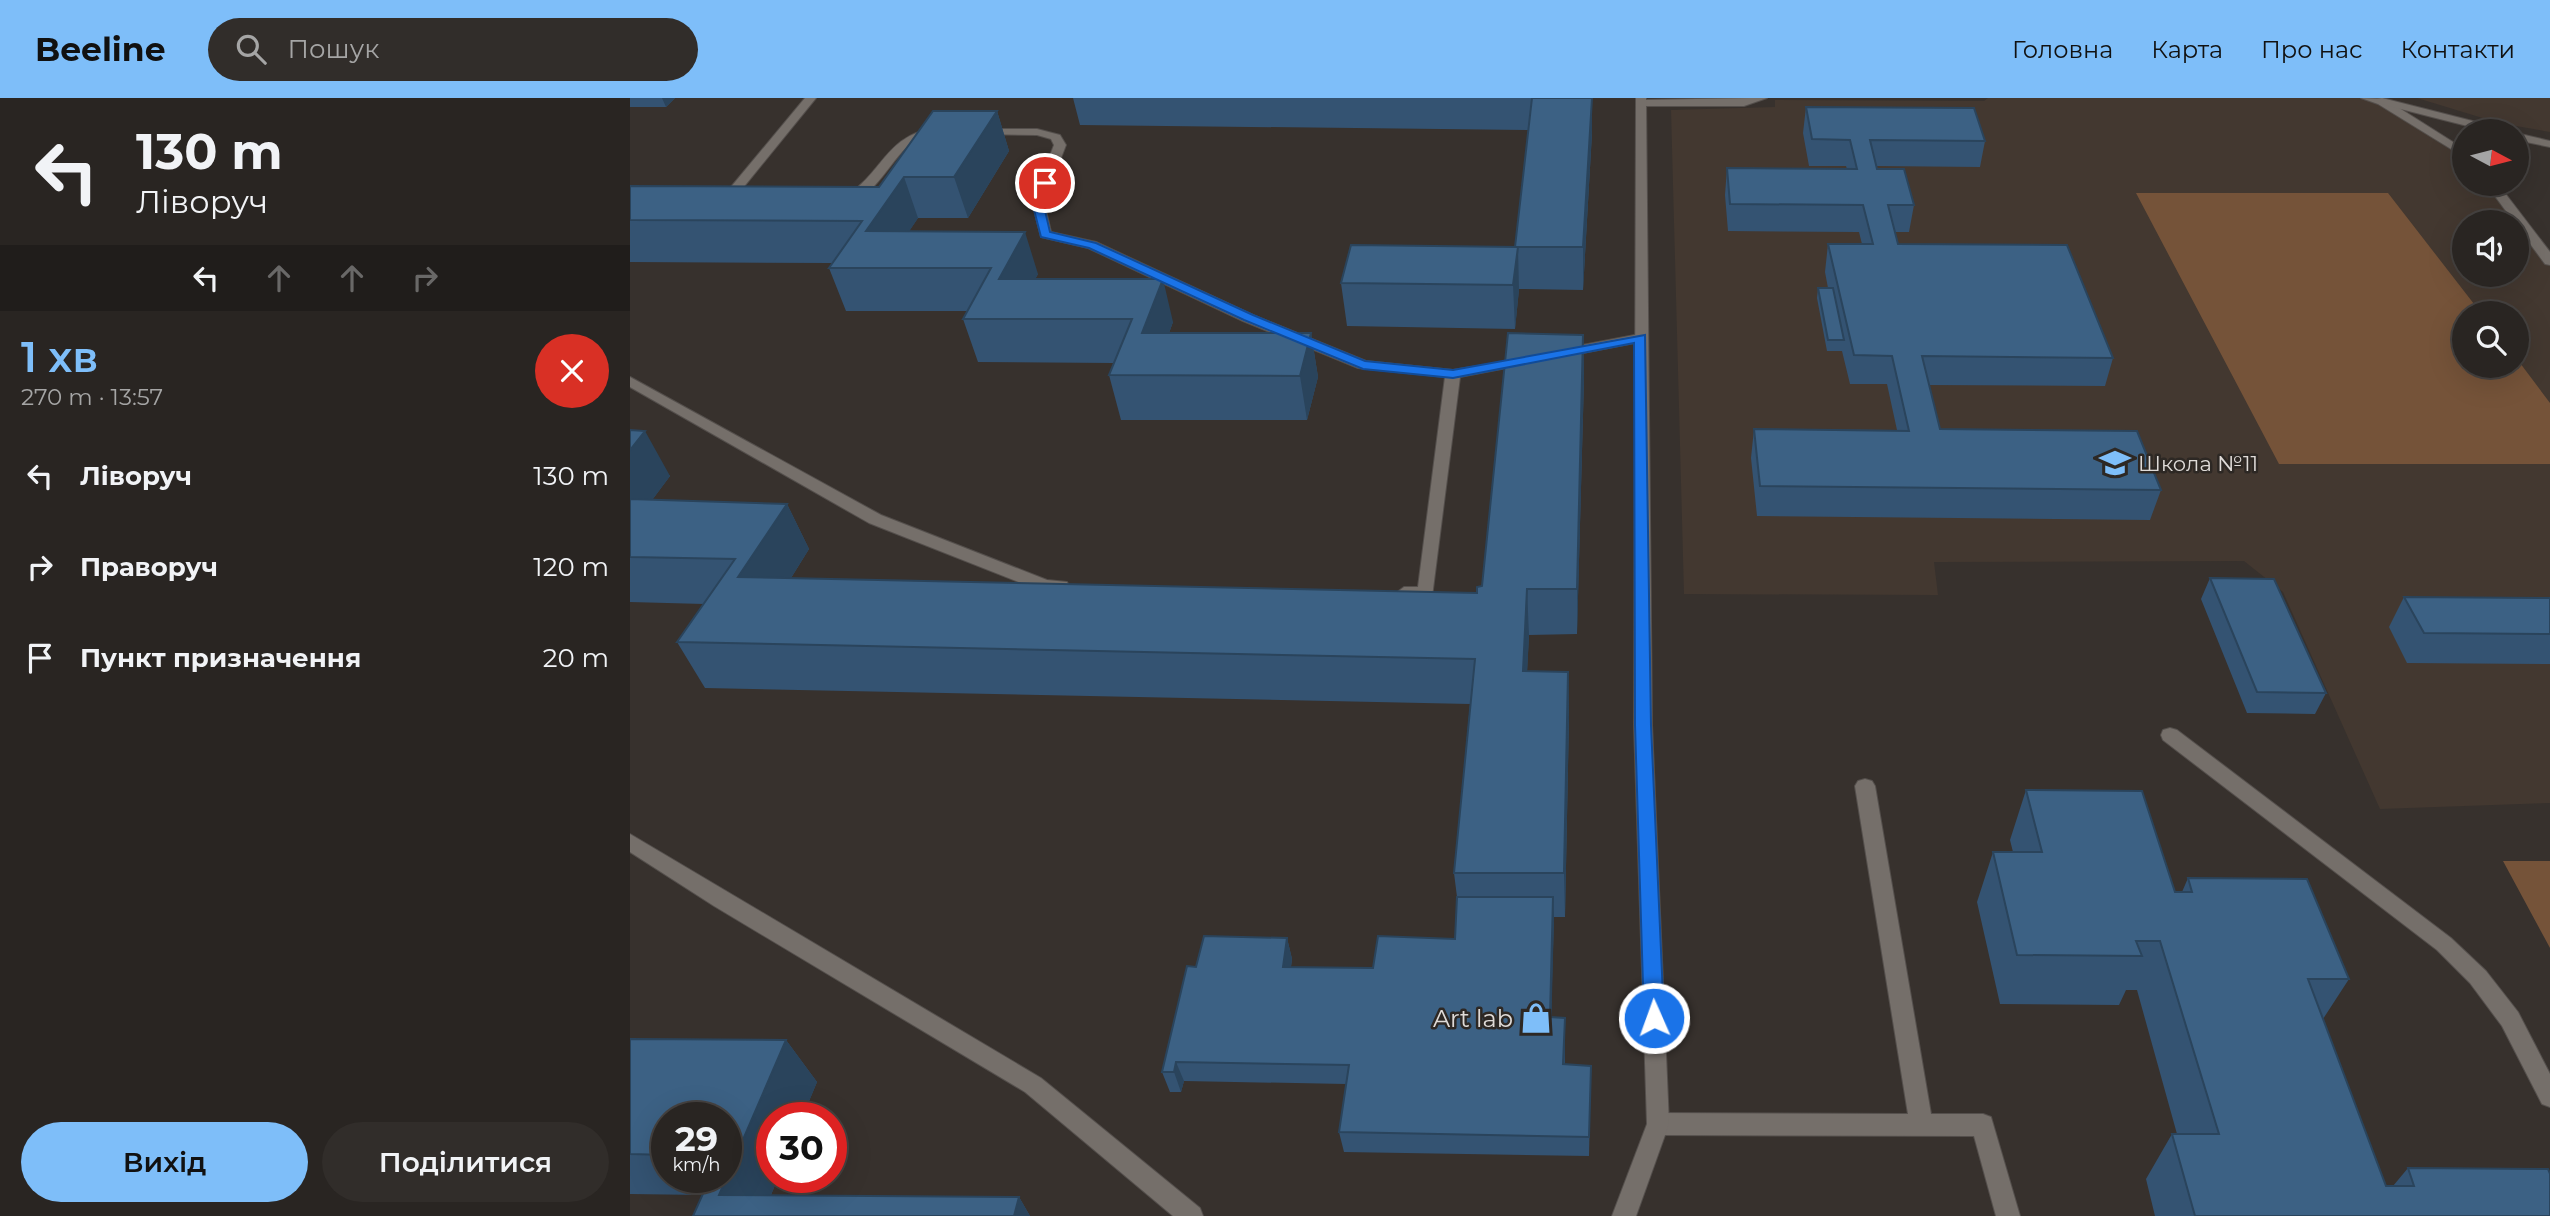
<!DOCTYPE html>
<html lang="uk">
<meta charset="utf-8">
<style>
:root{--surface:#292522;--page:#312d2a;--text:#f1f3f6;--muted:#a5a5a5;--line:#454240;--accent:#7ebef9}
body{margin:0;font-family:Montserrat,sans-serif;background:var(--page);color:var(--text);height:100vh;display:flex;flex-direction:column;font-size:26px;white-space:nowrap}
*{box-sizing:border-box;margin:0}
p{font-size:23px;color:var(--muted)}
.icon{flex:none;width:38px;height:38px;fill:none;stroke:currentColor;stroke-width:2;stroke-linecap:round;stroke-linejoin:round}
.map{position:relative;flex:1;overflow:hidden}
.details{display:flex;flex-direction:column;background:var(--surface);width:630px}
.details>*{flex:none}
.top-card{background:#292522;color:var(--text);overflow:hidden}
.needle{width:46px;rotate:97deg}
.fabs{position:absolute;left:1822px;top:21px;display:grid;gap:14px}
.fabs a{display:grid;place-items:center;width:77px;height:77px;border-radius:50%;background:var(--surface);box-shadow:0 7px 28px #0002,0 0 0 2px var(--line);font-size:35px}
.speed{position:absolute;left:21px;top:1004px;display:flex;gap:14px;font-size:35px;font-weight:700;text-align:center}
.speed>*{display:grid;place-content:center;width:91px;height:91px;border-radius:50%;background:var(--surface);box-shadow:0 7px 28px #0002,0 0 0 2px var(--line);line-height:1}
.speed small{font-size:18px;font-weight:400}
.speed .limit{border:10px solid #d22;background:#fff;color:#111}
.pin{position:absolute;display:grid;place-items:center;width:60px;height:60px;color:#fff;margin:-30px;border:4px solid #fff;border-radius:50%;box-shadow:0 2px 7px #0007}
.me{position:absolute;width:77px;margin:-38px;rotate:358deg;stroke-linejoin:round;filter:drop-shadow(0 0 5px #0008)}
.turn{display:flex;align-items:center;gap:24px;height:147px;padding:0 21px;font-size:32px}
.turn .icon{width:91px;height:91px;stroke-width:2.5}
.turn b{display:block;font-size:49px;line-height:60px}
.lanes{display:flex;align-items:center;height:66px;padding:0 21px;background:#0003;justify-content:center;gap:35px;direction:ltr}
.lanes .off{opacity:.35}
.round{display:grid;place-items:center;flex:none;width:74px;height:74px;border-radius:37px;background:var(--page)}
.summary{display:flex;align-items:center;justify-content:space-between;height:119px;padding:0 21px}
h1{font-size:42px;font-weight:600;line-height:52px;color:var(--accent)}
.action{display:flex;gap:14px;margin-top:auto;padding:14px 21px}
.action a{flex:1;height:80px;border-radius:42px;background:var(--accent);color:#111;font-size:28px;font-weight:600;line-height:80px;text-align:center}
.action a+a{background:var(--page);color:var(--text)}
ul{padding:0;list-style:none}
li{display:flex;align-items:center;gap:21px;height:91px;padding:0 21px}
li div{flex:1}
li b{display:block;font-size:26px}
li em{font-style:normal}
header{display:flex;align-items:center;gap:42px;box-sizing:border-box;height:98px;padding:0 35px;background:var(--accent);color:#111}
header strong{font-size:33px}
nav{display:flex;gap:38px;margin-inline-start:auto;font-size:24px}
.search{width:490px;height:63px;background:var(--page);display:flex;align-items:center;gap:18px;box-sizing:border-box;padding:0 24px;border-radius:38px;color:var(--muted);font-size:26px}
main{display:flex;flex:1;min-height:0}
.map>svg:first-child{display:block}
</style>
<header>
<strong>Beeline</strong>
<div class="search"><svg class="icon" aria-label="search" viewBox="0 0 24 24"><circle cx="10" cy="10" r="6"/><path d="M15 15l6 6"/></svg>Пошук</div>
<nav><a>Головна</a><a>Карта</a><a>Про нас</a><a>Контакти</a></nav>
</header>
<main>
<section class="details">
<div class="top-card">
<div class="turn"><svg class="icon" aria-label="left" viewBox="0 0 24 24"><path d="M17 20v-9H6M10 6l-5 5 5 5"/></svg><div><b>130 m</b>Ліворуч</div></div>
<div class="lanes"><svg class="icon" aria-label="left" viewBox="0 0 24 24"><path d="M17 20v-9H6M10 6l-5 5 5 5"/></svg><svg class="icon off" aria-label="ahead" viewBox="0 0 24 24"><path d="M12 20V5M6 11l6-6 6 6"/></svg><svg class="icon off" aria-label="ahead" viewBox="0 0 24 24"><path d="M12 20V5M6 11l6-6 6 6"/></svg><svg class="icon off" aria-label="right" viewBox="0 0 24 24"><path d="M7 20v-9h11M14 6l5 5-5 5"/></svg></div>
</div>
<div class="summary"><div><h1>1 хв</h1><p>270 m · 13:57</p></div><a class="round" style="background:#d93025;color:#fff"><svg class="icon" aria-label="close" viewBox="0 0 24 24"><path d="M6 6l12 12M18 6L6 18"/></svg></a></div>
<ul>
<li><svg class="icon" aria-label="left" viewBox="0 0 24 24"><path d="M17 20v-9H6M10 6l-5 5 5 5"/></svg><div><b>Ліворуч</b></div><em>130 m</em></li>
<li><svg class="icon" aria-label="right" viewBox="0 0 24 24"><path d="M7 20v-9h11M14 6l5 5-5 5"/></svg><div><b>Праворуч</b></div><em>120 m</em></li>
<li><svg class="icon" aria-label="arrive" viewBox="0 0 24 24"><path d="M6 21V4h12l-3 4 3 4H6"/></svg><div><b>Пункт призначення</b></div><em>20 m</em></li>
</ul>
<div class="action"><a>Вихід</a><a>Поділитися</a></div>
</section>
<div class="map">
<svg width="1920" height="1118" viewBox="0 0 1920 1118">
<rect width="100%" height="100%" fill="#37312d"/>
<path fill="#433830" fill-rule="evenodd" d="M1358,0h372l20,4 48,28 36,27v27h23l63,81v538l-170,6 -97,-217 -39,-31 -310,1 4,33 -254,-1 -13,-484 104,-3v-7l209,1zM1834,124h52v53h-52zM1834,215h52v53h-52z
M1787,0h133v34l-51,-9z"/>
<path fill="#755339" d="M1506,95h252l93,120h-17v53h52l1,-7 33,44v61h-271z
M1873,763h47v87z"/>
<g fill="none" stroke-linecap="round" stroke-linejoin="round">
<defs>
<path id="lane" d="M175,0h11l-87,107h-8v-6z
M1120,0h17l-23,8h-103l-5,-3 5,-3z
M1731,0l24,1 79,50v8l-86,-53z
M307,30l4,1v4c-9,2 -18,3 -27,8 -20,12 -43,64 -68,61v-6c38,-24 40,-62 91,-68z
M345,31h62l23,6 6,10 -22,57 7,30 45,10 157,73 113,46 87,9 80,-13v6l-73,14 -28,220 -28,2 -8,-6 8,-6h14l27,-210 -87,-9 -115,-47 -155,-73 -47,-11 -9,-35 22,-57 -3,-6 -14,-4 -58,-1 -4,-1z
M1856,86h12l52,68v13l-5,-1z
M1010,236l5,1v6l-83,16 -7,-4 7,-4z
M0,279l251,138 166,65 20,2 2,4 -8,6 -22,-2 -170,-67 -239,-136z
M1540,630l7,2 274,208 35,33 32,41 32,62v33l-8,-3 -40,-78 -32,-43 -33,-33 -274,-210 -2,-5 2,-5z
M1235,681l7,2 3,5 56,328h52l8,3 29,99h-24l-22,-80 -316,-1 -8,-3 -3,-8 3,-8 8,-3 250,1 -53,-328 3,-5z
M0,736l411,244 159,130 3,8h-30l-148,-124 -311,-186 -84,-54z"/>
<path id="street" d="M1006,0h10l6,627 17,399 -33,92h-24l35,-92 -13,-399z
M1752,0l122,31 2,2h-19l-110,-28v-4z
M1886,35l34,8v6l-34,-7z"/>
</defs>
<use href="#lane" stroke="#544f4c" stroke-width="2"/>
<use href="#street" stroke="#544f4c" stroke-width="2"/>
<use href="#lane" fill="#756f6a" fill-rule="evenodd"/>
<use href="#street" fill="#756f6a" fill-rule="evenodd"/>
</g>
<path fill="#345372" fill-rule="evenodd" d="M0,0h45l-9,9h-36z
M443,0h519v35l-9,157 -64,-1 -4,40 -168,-3 -6,-43 174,-36 14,-117 -449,-5z
M1176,9l179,34 -5,26 -104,-1 1,3 37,36 -5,27h-14l3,12 215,114 -8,28 -176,-1 11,44 221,61 -11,30 -393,-4 -6,-58 3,-29 143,1 -10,-46h-37l-8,-33h-15l-10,-53 1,-10h10l-3,-16 3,-28h34l-3,-12 -131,-1 -3,-36 2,-27 120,1 -1,-3h-37l-6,-33z
M367,13l12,40 -41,67h-50l-9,13 129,43 -3,5 138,43 -4,11h142l7,44 -11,43h-186l-12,-45 5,-12 -136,-1 -15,-43 4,-8h-121l-17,-43 3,-5 -202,-1v-76l249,1z
M953,237l1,44 -7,255 -48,1 -2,36 41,1 1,46 -4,199h-11l-3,100 14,21v26l26,2 -2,90 -245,-4 -5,-20 7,-48 -162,-3 -3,11h-11l-8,-20 34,-105 91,-29 5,21 -1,8 82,1 82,-29 2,-42 -3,-24 16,-169 -765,-16 -28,-46 27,-38 -74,-2v-172l40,46 -18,24 135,4 22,45 -18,29 686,15 5,-7z
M1580,480l116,115 -11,21 -68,-1 -46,-114z
M1774,499l146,1v66l-143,-1 -18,-36z
M1396,692l149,102h7l6,-14 161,101 -26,40 63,167h7l15,-18 142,48h-395l-9,-37 26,-45h5l-40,-144h-11l-7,15 -119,-1 -23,-102 16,-50h20l-3,-12z
M0,941l156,1 31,42 -15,36h-30v60h6l-7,17 248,2 11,19h-337l9,-21 -72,-1zM37,1020h59v60h-59z"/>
<path fill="#2a445c" d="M32,0h13l-9,9z
M962,0v35l-9,157v-43z
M367,13l12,40 -41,67 -14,-41z
M274,79l14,41 -33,50 -19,-37z
M395,134l13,42 -23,45 -16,-40z
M888,149l1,43 -4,39 -2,-44z
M533,181l10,43 -20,54 -11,-43z
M681,235l7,44 -11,43 -7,-44z
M953,237l1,44 -7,255v-45z
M15,333l25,45 -40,54v-80z
M157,406l22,45 -46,74 -25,-46z
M897,491l2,46 -4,82 -2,-46z
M938,574l1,46 -4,199 -1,-44z
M923,799l1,20 -3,120 -1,-20z
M657,840l5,21 -4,28 -5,-20z
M935,920v20l-1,46 -1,-20z
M156,942l31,42 -15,36h-30v60h6l-16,38 -43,-21z
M546,964l8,19 -3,11 -7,-20z
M389,1099l11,19h-16z"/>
<path fill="#3c6184" stroke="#2a445c" stroke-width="2" d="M902,0h60l-9,149h-68z
M1176,9l168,1 11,33 -115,-1 7,29h27l10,36h-26l10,39 169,1 46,113 -191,-2 18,73 197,2 24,59 -401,-4 -6,-57 155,2 -17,-75 -38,-1 -26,-111h45l-10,-39 -133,-1 -3,-36 130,1 -7,-29 -38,-1z
M303,13h64l-43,66h-50l-38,54 159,1 -26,47h164l-21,54h169l-11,43 -191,-1 23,-56h-169l28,-51h-162l33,-47 -232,-1v-34l249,1z
M721,147l167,2 -5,38 -172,-2z
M1188,190h15l11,52h-16z
M878,235l75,2 -6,254h-50l-4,82 45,1 -4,201h-110l21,-214 -798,-17 58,-83 -105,-2v-58l157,5 -49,73 739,16v-6l5,-1z
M0,332l15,1 -15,19z
M1580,480l64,1 52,114 -69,-1z
M1774,499l146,1v36l-126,-1z
M1396,692l116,1 33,101h17l-4,-14 119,1 42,100h-41l78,207h28l-6,-18 140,1 2,5v42h-355l-23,-82h47l-59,-193h-24l6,15 -125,-1 -24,-103h49z
M827,799h96l-3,120 15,1 -2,46 28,2 -2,71 -250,-5 10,-67 -173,-3 -2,10h-12l25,-106 9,1 8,-31 83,2 -4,29 90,1 5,-32 77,3z
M0,941l156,1 -67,155 300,2 -5,19h-321l17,-38h16v-60h-59v37l-37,-1z"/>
<path fill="#1a73e8" stroke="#114b97" stroke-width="2" d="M411,83l10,2 -8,19 7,30 46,11 157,72 112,46 88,9 192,-35 6,390 13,293 -3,6 -7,2 -7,-2 -3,-6 -9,-293 -1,-382 -181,35 -90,-9 -119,-49 -155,-72 -48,-11 -9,-35z"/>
<defs>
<symbol id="school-bare" viewBox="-9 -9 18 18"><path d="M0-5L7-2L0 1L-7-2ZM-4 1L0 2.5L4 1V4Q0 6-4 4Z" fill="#7ebef9" stroke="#2d2824" stroke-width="2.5" paint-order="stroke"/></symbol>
<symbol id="shop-bare" viewBox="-9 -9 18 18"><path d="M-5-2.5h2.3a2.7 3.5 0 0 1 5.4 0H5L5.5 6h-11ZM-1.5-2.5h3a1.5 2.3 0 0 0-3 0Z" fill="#7ebef9" stroke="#2d2824" stroke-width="2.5" paint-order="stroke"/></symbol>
</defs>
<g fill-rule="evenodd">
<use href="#school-bare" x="1463" y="343" width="44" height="44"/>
<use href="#shop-bare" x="884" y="898" width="44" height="44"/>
</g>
<g text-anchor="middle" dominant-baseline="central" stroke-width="5" stroke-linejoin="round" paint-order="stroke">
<g font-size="21" fill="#dfdbd8" stroke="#2d2824" text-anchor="start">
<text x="1508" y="365">Школа №11</text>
</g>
<g font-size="24" fill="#dfdbd8" stroke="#2d2824" text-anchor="end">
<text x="883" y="920">Art lab</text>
</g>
</g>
</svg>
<div class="fabs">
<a><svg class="needle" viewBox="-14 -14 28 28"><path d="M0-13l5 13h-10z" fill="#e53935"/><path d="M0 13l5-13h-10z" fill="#a5a5a5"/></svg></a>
<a><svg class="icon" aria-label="sound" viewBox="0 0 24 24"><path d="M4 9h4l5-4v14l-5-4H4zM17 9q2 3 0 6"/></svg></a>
<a><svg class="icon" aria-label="search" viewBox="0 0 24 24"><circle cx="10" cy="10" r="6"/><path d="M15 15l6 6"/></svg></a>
</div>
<div class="speed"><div>29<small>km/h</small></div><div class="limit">30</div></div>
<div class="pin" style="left:415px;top:85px;background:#d93025"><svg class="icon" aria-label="arrive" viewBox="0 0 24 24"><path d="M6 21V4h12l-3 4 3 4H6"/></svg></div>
<svg class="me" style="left:1024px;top:920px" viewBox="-20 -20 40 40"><circle r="17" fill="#1a73e8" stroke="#fff" stroke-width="3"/><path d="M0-11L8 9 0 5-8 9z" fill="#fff"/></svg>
</div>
</main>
